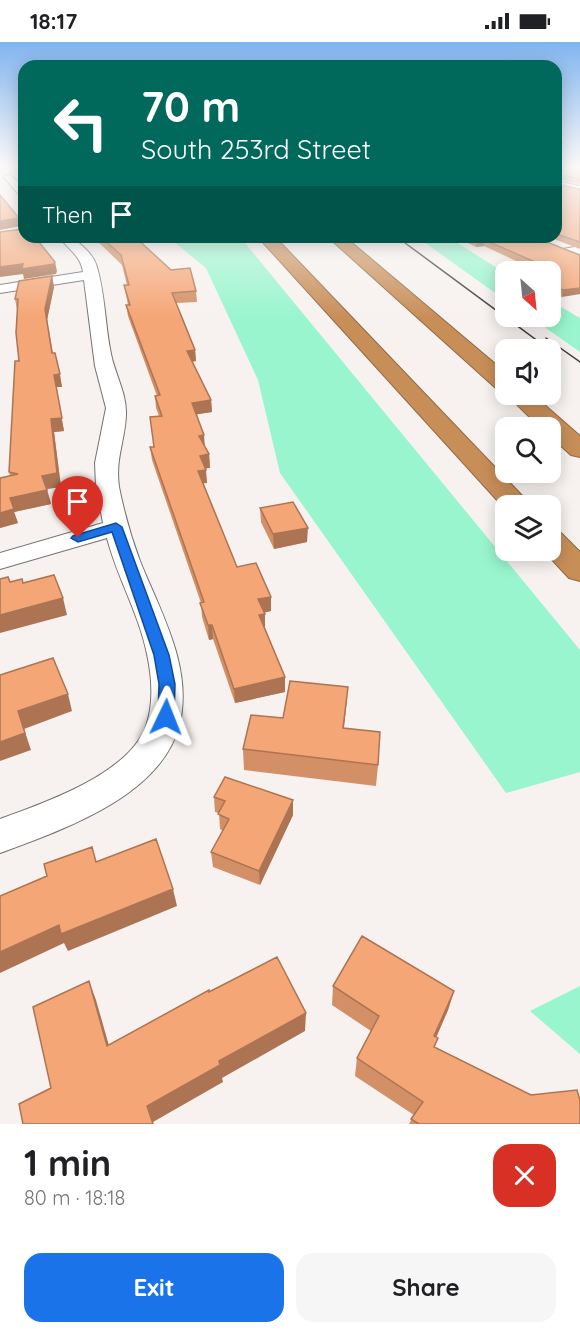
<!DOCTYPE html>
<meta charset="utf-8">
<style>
:root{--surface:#fff;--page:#f6f6f6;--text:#202124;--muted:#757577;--accent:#1a73e8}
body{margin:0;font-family:Quicksand,sans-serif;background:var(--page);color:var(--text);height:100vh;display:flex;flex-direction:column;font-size:22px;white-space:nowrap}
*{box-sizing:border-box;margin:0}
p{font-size:20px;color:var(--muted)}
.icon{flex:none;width:33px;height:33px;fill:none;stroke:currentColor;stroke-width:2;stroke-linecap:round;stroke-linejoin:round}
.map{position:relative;height:1082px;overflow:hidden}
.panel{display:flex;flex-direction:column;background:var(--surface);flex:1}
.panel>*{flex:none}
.guide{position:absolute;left:18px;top:18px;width:544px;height:183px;border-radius:18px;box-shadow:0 3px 15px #0003;background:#00695c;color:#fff;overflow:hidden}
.needle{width:39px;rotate:153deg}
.tools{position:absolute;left:495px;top:219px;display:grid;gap:12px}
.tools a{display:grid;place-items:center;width:66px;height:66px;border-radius:12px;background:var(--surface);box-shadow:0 3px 15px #0003;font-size:30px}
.pin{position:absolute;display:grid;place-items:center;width:51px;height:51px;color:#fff;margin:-62px -26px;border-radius:50% 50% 50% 0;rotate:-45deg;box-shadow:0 0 6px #0007}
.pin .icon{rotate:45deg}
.me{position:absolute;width:66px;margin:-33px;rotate:2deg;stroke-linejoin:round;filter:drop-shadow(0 0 4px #0008)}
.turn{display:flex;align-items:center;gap:21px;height:126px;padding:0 24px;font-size:27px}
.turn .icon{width:78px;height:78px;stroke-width:2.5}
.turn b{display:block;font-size:42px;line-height:51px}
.then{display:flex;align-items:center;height:57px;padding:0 24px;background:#0003;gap:12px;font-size:22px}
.round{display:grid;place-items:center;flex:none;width:63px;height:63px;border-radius:18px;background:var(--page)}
.headline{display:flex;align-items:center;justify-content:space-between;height:102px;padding:0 24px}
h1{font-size:36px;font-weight:700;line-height:45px}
.cta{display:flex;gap:12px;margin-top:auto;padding:12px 24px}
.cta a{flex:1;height:69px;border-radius:18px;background:var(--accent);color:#fff;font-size:24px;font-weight:700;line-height:69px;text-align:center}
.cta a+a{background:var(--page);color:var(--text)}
.status{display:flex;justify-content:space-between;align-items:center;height:42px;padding:0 30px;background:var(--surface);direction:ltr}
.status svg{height:16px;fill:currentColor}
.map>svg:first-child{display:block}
</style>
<div class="status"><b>18:17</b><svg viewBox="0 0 49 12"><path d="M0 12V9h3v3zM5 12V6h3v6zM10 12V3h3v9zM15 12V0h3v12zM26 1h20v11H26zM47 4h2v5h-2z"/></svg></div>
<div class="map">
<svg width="580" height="1082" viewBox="0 0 580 1082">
<rect width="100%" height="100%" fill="#f7f2ef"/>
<path fill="#99f5cd" d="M168,195h72l340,413v122l-74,21 -226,-320 -22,-93 -52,-112z
M417,195h31l57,36v27z
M551,259l29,17v34l-50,-35 20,-1z
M580,944v68l-50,-43z"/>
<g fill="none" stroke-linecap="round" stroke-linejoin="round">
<defs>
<path id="street" d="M9,132l15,13v10l-4,-1 -16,-19z
M556,139l24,5v6l-24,-5z
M59,195h13c9,8 20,16 24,27 9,26 9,62 15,90 4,20 16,40 15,61 -1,26 -11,44 -7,72 5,25 12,50 21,74 21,52 54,108 39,165 -19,71 -117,104 -179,127v-34c44,-16 129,-45 146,-93 8,-23 6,-49 1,-72 -8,-40 -30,-77 -40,-116l-107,31v-16l103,-30 -7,-37 -1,-23 11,-55 -11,-42 -11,-86 -84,13v-8l83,-13c-2,-16 -15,-23 -24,-35z
M580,204v8l-12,2 -7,-4 2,-3z"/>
<path id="highway" d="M258,195h17l257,269h-26v4z
M328,195h17l161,136v19l-8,-2z
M506,352h26l48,42v21l-9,-2 -21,-19v-8h-9z
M550,489l11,2 19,19v29l-11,-3 -26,-28h7z"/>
</defs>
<use href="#street" stroke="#76716f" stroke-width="2"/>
<use href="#highway" stroke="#8f6945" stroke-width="2"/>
<use href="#street" fill="#fff" fill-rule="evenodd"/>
<use href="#highway" fill="#c88e58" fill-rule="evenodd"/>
<path stroke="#403e3c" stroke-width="1.5" d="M397,195l153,113
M546,296l34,24"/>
</g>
<path fill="#d38f65" d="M17,124h7v7z
M556,124h24v18l-24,-5z
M556,142l24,5v60l-31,-12h7z
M93,195h43v2l60,52 1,11 -21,1 19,47 1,11 -4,1 19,38 1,12 -15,2 8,34 4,6 1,14h-5l2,15h-4l34,84 34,44 -7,1 1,16 20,49v15l-50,11 -22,-64 -4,1 -7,-23 -1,-14 -49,-143 -2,-13h4l5,-31 -3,-8 -1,-12h2l-29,-80 -2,-11h2l-4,-20h3l-5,-20z
M455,195h79l46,18 -18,42 -12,-6v-19h-10l-56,-26 -8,1z
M52,234l2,11 -7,33 6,33 9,34h-6l8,44 -10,1 7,55 -14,2 4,15 -37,8 4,11 -18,5 10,-52 -1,-4 10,-111 -2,-51 -2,-11z
M260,466l47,34 -33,7 -13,-27z
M348,645l-4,41 34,37 -2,21 -132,-16 -1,-21 40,-31z
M214,755l79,18 -33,70 -47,-18 -2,-15 12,-21 -3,-2 -1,-16 -4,-1z
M333,944l121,5 -6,19 -12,27 -1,10 145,77h-171l5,-9 -59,-39 2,-18 14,-27 -39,-26z"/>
<path fill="#ac7453" d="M19,176l2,8 -21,4v-9z
M485,198l-1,6 -8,1 1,-6z
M55,220l2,9 -1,3 -32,5 -1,-5 -23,3v-10l23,-3z
M52,234l2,11 -7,33 8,45 -10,-56z
M580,246v6l-18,3 1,-7z
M195,308l1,11 -8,1 -1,-11z
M60,332l2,13h-6l8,44 -10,1 7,55 -15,2 -4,-13 9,-57 3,-44z
M211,358l1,12 -19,3 -1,-12z
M204,393l1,13 -6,-12z
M209,412l1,14 -9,1 -1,-13z
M206,428l1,13 -8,1 -1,-13z
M47,448l4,14 -37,8 4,11 -18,5v-15l10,-15z
M308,486l-1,14 -33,7 -1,-15z
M271,555v14l-12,3 -1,-15z
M63,556l4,17 -67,18v-18z
M265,572v14l-6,-13z
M208,583h4l1,14 -4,1z
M285,635v15l-50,11 -1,-14z
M348,645l-2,21 -5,42 2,-22z
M68,652l4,17 -48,18 7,21 -31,11v-19l18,-31z
M293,758v15l-33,70 -1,-14z
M173,847l4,17 -109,45 -4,-8 -64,30v-21l59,-27z
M89,939l7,19 18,63 -7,-17z
M454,949l-6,19 -19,44 5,-18z
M306,971l-1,18 -83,47 1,4 -70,40v2l-6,-18 72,-45z"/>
<path fill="#f5a676" stroke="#ac7453" stroke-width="1.5" d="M556,124h24v13l-23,-5 -1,1z
M556,142l24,5v53l-24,-8z
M0,153l19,23 -19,3z
M24,183v12h11l20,25 -1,2 -32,5 1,-5 -23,3v-35l23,-3z
M101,195h34l36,33 19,-2 6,23 -24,2 23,57 -8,1 24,49 -19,3 12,32 -5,1 10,18 -9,2 6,14 -8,1 39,96 19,-4 15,34 -13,2 7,15 -6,1 26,62 -51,12 -22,-64h-4l-8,-22 4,-1 -54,-155h4l-4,-30 12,-1 -7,-20 5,-1 -34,-90h4l-6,-20h5l-8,-30z
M468,195h66l46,18v33l-17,2 -13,-6v-12h-3l6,-2 -68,-30 -8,1z
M52,234l-7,33 7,44h3l5,21 -6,1 8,43 -11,1 6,54 -15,3 5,14 -37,8 4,11 -14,4v-35l18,-4 -9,-2 6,-111h4l-3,-28 2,-34h-3l4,-18z
M293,460l15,26 -35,6 -13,-26z
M54,533l9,23 -63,17v-36l8,-2 2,5 12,-3 1,4z
M53,616l15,36 -50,17 7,22 -25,9v-67z
M290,639l58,6 -5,41 37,4 -2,33 -135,-16 8,-34 32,3z
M225,735l68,23 -34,71 -48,-19 18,-33 -11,-5 7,-13 -11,-4z
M156,797l17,50 -112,45 -2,-9 -59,27v-56l47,-20 -3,-12 48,-17 4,15z
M362,894l92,55 -20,45 4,2 -4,9 97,48 46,-5 3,10v24h-161l-8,-5 12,-17 -66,-44 22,-42 -46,-30z
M277,915l29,56 -87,48 1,4 -73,41 6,18h-130l-4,-20 32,-16 -18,-81 56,-26 18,65 102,-56v2z"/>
<linearGradient id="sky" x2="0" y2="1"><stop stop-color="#80b4ef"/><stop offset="0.45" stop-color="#fbf9f8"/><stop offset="1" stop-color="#fbf9f8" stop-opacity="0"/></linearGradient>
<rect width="580" height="276" fill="url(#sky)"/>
<path fill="#1a73e8" stroke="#114b97" stroke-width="1.5" d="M116,481l6,4 47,128 6,29 -1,33 -2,5 -6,2 -6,-2 -2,-5 1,-33 -5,-29 -42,-123 -34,10 -7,-4 2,-2z"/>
</svg>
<div class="tools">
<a><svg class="needle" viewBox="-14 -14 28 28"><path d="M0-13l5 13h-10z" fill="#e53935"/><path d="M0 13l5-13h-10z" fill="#757577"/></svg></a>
<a><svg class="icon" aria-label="sound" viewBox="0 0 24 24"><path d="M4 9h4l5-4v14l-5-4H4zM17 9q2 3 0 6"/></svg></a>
<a><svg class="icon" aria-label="search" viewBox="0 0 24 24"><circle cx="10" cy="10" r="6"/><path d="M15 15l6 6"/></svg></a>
<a><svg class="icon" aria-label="layers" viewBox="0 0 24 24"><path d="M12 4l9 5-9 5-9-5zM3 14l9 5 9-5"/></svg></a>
</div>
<div class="pin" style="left:78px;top:496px;background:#d93025"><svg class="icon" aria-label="arrive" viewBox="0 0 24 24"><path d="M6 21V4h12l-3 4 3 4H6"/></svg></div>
<svg class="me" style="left:166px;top:675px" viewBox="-20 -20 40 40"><path d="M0-17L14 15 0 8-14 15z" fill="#1a73e8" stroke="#fff" stroke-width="4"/></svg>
<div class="guide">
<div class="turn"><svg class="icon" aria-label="left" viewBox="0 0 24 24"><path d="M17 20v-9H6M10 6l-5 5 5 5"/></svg><div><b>70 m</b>South 253rd Street</div></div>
<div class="then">Then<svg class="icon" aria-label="arrive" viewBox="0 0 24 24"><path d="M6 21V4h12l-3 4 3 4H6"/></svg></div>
</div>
</div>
<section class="panel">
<div class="headline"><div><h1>1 min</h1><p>80 m · 18:18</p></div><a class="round" style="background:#d93025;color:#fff"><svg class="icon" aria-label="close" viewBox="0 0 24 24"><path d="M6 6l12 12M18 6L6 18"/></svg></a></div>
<div class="cta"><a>Exit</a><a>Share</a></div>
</section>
